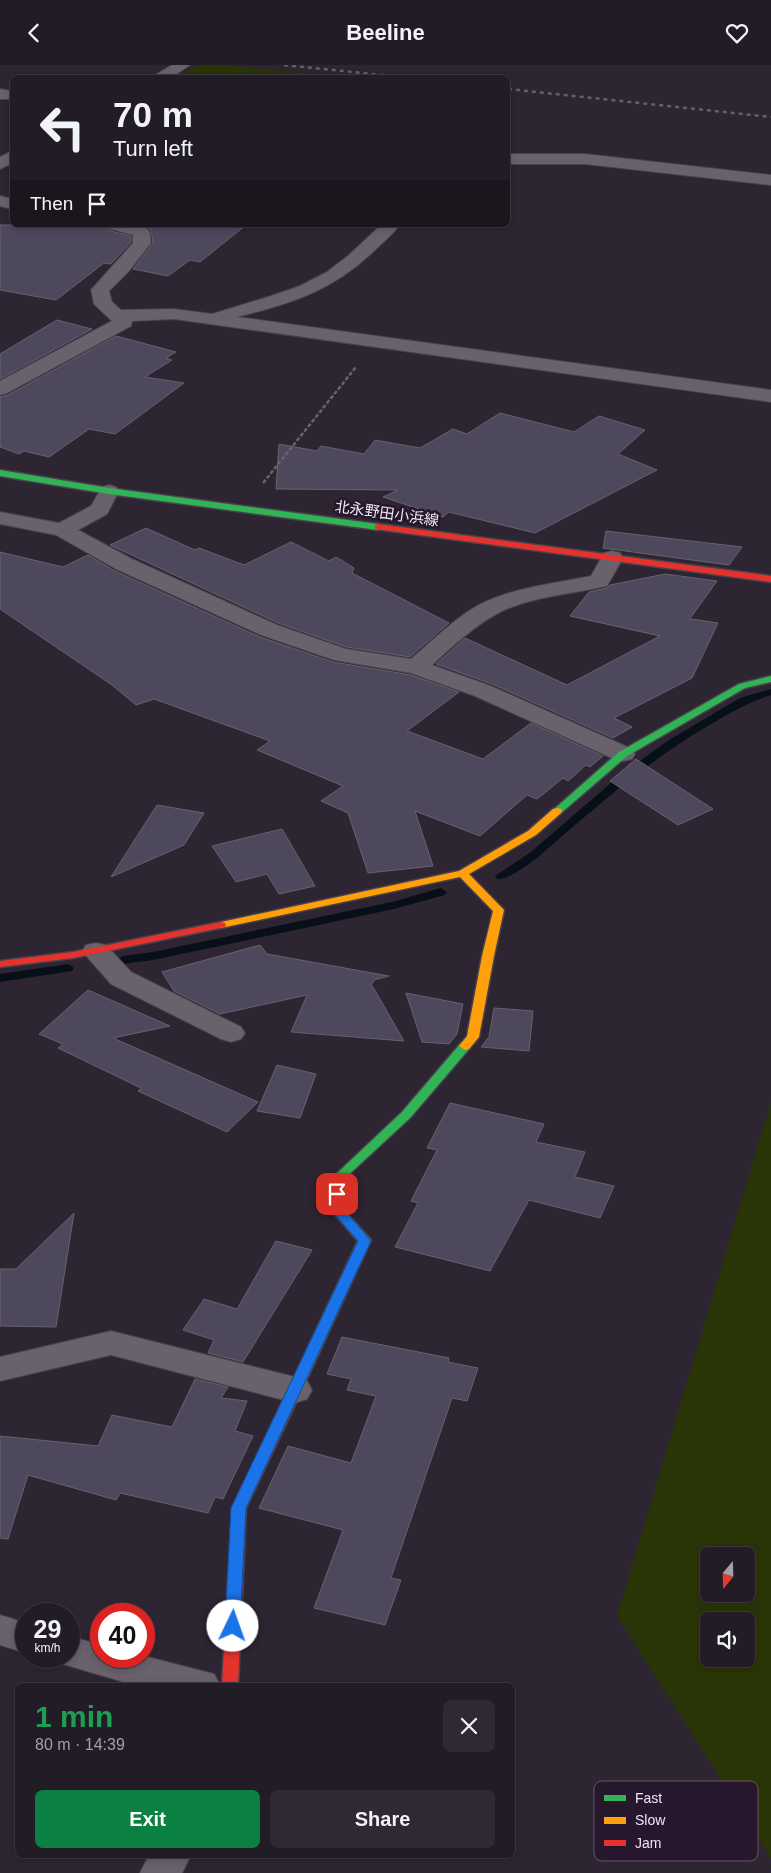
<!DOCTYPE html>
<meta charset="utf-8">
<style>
:root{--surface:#221c26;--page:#2e2932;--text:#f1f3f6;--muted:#a2a1a7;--line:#3f3a43;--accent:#0b8043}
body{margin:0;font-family:Arial,"Noto Sans JP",sans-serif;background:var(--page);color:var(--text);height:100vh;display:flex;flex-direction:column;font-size:19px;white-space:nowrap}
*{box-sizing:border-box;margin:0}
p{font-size:16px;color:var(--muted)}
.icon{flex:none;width:28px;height:28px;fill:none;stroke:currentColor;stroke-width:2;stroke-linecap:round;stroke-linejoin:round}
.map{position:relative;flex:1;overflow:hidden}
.drawer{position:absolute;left:15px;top:1618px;width:500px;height:175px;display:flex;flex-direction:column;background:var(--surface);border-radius:8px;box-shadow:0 2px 8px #0003,0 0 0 1px var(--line)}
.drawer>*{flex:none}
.hud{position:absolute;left:10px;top:10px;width:500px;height:152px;border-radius:8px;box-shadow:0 2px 8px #0003,0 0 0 1px var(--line);background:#221c26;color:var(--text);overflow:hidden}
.needle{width:32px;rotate:199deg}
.buttons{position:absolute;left:700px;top:1482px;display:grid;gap:10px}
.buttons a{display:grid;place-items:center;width:55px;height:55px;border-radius:8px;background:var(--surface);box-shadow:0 2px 8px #0003,0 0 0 1px var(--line);font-size:25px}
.speed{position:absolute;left:15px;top:1538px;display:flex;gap:10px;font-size:25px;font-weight:700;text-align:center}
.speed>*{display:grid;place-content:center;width:65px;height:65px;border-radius:50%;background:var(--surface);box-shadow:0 2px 8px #0003,0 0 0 1px var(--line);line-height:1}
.speed small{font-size:12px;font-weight:400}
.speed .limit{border:8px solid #d22;background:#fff;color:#111}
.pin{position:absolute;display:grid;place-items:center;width:42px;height:42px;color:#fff;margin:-21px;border-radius:10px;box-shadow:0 2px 8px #0006}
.me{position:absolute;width:55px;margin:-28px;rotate:3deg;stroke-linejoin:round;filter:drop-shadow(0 0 4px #0008)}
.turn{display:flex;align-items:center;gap:18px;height:105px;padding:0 20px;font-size:22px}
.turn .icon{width:65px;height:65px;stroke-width:2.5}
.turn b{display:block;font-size:35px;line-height:42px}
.then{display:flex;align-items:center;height:48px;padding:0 20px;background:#0003;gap:10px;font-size:19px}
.round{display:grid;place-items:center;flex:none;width:52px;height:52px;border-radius:8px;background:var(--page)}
.head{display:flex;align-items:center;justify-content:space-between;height:85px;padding:0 20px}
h1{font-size:30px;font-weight:700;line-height:38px;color:#1e9e55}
.primary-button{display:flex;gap:10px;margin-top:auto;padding:10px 20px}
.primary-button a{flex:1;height:58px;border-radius:8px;background:var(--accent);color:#fff;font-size:20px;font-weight:700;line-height:58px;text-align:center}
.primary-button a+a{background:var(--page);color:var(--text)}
header{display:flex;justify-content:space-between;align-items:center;height:65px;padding:0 20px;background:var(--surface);font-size:22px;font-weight:700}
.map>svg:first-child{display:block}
</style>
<header><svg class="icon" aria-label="back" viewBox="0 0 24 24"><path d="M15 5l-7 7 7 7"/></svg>Beeline<svg class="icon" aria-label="heart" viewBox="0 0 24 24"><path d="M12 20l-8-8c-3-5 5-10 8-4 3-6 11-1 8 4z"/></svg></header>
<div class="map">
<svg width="771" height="1808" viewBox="0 0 771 1808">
<rect width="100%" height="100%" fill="#2e2532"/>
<path fill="#293507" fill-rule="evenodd" d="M198,0h22l122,12h-164z
M771,1037v756l-154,-242zM709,1491h37v38h-37zM709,1556h37v38h-37z"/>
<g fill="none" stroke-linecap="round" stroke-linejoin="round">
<path fill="#071018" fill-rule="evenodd" d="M771,624v6c-25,8 -43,19 -65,32 -59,35 -109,79 -161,124 -8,8 -37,30 -48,28l-2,-3 36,-24 88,-76 50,-36 71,-42z
M441,823l6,4 -2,3 -51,14 -241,51 -30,4 -6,-4 6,-4 30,-4 239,-50z
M68,899l6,4 -2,3 -72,11v-8z"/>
</g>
<path fill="#4e485d" stroke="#66626d" d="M0,160h106l5,6 20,5v6l-20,22 -7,-1 -48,37 -56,-10z
M143,160h103l-46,37 -10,-2 -22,16 -35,-7 20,-26 -2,-13z
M57,255l35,9 -92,50v-25z
M116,271l60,16 -10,6 6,2 -27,17 39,6 -69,51 -26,-5 -40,28 -25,-6 -5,3 -19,-7v-50l8,-2z
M500,348l74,19 25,-16 46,14 -27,24 39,16 -122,63 -86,-21 -6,5 -60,-20 15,-7 -122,-1 3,-45 38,7 4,-5 43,8 11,-14 45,8 33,-19 14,5z
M146,463l49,22 4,-2 45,17 47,-23 38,19 7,-4 18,11 -2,5 97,50 -39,34 -64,-10 -68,-24 -168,-78z
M606,466l136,16 -13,18 -126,-17z
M0,487l63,15 25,-12 27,16 145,66 73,25 78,13 48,17 -52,39 76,28 48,-36 72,33 -13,11 -4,-2 -18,16 -5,-3 -26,21 -10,-4 -47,41 -65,-25 18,55 -65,7 -20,-60 -27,-12 22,-15 -86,-36 13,-9 -116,-42 -18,6 -24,-20 -112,-76z
M665,509l52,7 -28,39 3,-1 26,4 -26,55 -78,40 18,9 -19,11 -121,-54 -56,-20 29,-26 102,47 93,-49 -90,-20 19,-24 18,-4 3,-3z
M636,694l77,50 -35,16 -68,-44z
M157,740l47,8 -20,32 -73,32z
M282,764l33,57 -36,8 -12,-20 -31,8 -24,-36z
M260,880l7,9 122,22 -15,4 -3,6 2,1 31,54 -113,-9 16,-37 -87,19 -46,-23 -12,-19z
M88,925l82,36 -57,12 145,64 -31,30 -89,-41 3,-3 -83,-40 5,-4 -24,-10z
M406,928l57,11 -6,30 -8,10 -27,-2z
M494,943l39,3 -4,40 -48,-4 8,-10z
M277,1000l39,9 -16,44 -43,-7z
M450,1038l94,21 -8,18 49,10 -10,25 39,9 -14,32 -71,-18 -39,71 -95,-24 23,-44 -7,-2 26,-51 -10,-2z
M74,1148l-18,114 -56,-1v-57h16z
M276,1176l36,9 -69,112 -35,-9 6,-13 -31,-10 21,-31 33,10z
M342,1272l107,21 -1,4 30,6 -11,33 -15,-3 -61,180 10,2 -16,45 -71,-17 29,-78 -84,-22 29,-62 63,17 25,-67 -29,-6 4,-11 -24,-5z
M195,1314l33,8 -7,11 26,3 -12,30 18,5 -30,63 -8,-2 -7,16 -88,-20 -4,7 -88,-25 -20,64 -8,-1v-102l98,10 14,-31 60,12z"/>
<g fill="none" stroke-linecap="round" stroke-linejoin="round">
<defs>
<path id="street" d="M172,0h18l-18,12h-17l2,-3z
M0,24l12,2v8h-12z
M12,86v12l-12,6v-12z
M508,89h77l186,21v10l-186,-21h-77z
M0,131l12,3v10l-12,-3z
M108,160c9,0 36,-2 41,6 2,3 1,8 2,12l-22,28 -20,20 3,11 9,8 53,-1 38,5 59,-18 29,-10 27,-14 22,-17 32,-30h19c-7,9 -17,17 -25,25 -43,41 -82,53 -138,67l534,73v12l-597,-83 -42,2 -1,5 -124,67 -7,2v-14l112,-60 -18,-17 -3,-14 42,-47v-8l-22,-6z
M109,420l7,2 3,4 -12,23 -29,16 54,29 145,66 69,24 65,10c24,-20 47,-45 76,-58 32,-14 69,-18 104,-25l13,-23 8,-2 8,2 3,5 -16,28c-35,8 -72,10 -105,25 -26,13 -48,34 -70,54l59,21 141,63 3,5 -3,5 -9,2 -9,-2 -139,-63 -64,-23 -77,-13 -73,-25 -145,-66 -60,-34 -56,-11v-12l59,11 32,-17 11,-19z
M96,878l10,2 25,27 110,55 4,6 -4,6 -10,3 -10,-3 -110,-55 -29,-33 4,-6z
M111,1266l184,46 12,4 5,9 -5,9 -12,4 -184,-48 -111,26v-24z
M0,1550l26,8v30l-26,-8z
M69,1571l32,9v11h43l70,18 6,11h-86l-78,-23 -3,-6h16z
M149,1790h42l-9,18h-42z"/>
<path id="fast" d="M0,405l109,18 269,36 4,3 -4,3 -269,-36 -109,-18z
M771,611v6l-26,6 -118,68 -66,57 -4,1 -5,-3 67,-59 120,-68z
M465,977l6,4 -2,3 -59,69 -66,61 -2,29 29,32 -70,152 -2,4 -5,1 -5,-1 -2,-4 71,-151 -28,-32 2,-31 70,-66 59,-69z"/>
<path id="slow" d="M557,743l4,1 1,2 -1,2 -25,22 -67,39 35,36 -10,46 -15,81 -10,12 -4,1 -6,-4 8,-10 15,-80 11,-45 -33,-34 -239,51 -5,-3 5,-3 238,-51 69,-40 25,-22z"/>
<path id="jam" d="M378,459l393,52v6l-396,-53v-4z
M221,857l4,1 1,2 -1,2 -152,31 -73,9v-6l73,-9z
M294,1322l5,1 2,4 -55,116 -8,177h-16l10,-177 55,-116 2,-4z"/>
</defs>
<use href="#street" stroke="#49424d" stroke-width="2"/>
<use href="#fast" stroke="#49424d" stroke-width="3"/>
<use href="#slow" stroke="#49424d" stroke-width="3"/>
<use href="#jam" stroke="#49424d" stroke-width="3"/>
<path stroke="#69626c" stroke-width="2.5" stroke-dasharray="4 2" stroke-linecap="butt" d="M263,418l93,-116"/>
<use href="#street" fill="#69616c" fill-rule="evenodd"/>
<use href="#fast" fill="#30b455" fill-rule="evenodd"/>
<use href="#slow" fill="#ff9f0a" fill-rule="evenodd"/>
<use href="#jam" fill="#e5322d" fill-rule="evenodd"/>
<path stroke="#655f69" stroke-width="2.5" stroke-dasharray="4 4" stroke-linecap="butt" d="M284,0l118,12
M508,24l263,28"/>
</g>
<path fill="#1a73e8" stroke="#114b97" d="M337,1125l6,4v14l28,33 -125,267 -6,118 -2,5 -5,1 -5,-1 -3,-5 6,-118 127,-267 -28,-32 1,-15z"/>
<g text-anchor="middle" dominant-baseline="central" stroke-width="5" stroke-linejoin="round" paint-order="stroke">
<g font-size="15" fill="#efe5f4" stroke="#26172d">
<text transform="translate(387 448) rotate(8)">北永野田小浜線</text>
</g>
</g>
<rect x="594" y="1716" width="164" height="80" rx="8" fill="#26172d" stroke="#625569" stroke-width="1"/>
<rect x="604" y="1730" width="22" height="6" fill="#30b455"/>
<rect x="604" y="1752" width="22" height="7" fill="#ff9f0a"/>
<rect x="604" y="1775" width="22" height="6" fill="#e5322d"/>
<g font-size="14" fill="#efe5f4">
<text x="635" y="1738">Fast</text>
<text x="635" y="1760">Slow</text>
<text x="635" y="1783">Jam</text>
</g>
</svg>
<div class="buttons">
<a><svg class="needle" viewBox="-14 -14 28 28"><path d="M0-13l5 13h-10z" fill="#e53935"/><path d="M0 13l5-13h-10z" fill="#a2a1a7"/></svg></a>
<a><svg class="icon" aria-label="sound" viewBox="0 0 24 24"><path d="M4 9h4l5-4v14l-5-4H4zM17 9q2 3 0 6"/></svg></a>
</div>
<div class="speed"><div>29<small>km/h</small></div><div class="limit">40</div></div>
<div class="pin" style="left:337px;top:1129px;background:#d93025"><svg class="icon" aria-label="arrive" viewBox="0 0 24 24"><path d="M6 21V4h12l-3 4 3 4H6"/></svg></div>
<svg class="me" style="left:233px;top:1561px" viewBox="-20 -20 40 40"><circle r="19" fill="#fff"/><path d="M0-13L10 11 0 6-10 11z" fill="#1a73e8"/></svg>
<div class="hud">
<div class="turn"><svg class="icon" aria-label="left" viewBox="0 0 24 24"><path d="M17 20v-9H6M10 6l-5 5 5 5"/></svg><div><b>70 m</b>Turn left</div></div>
<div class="then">Then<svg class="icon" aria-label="arrive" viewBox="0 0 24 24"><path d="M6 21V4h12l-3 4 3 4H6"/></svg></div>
</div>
<section class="drawer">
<div class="head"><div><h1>1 min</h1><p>80 m · 14:39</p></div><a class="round"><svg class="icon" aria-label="close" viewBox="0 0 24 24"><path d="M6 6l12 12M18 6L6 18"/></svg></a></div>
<div class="primary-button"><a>Exit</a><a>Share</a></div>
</section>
</div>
